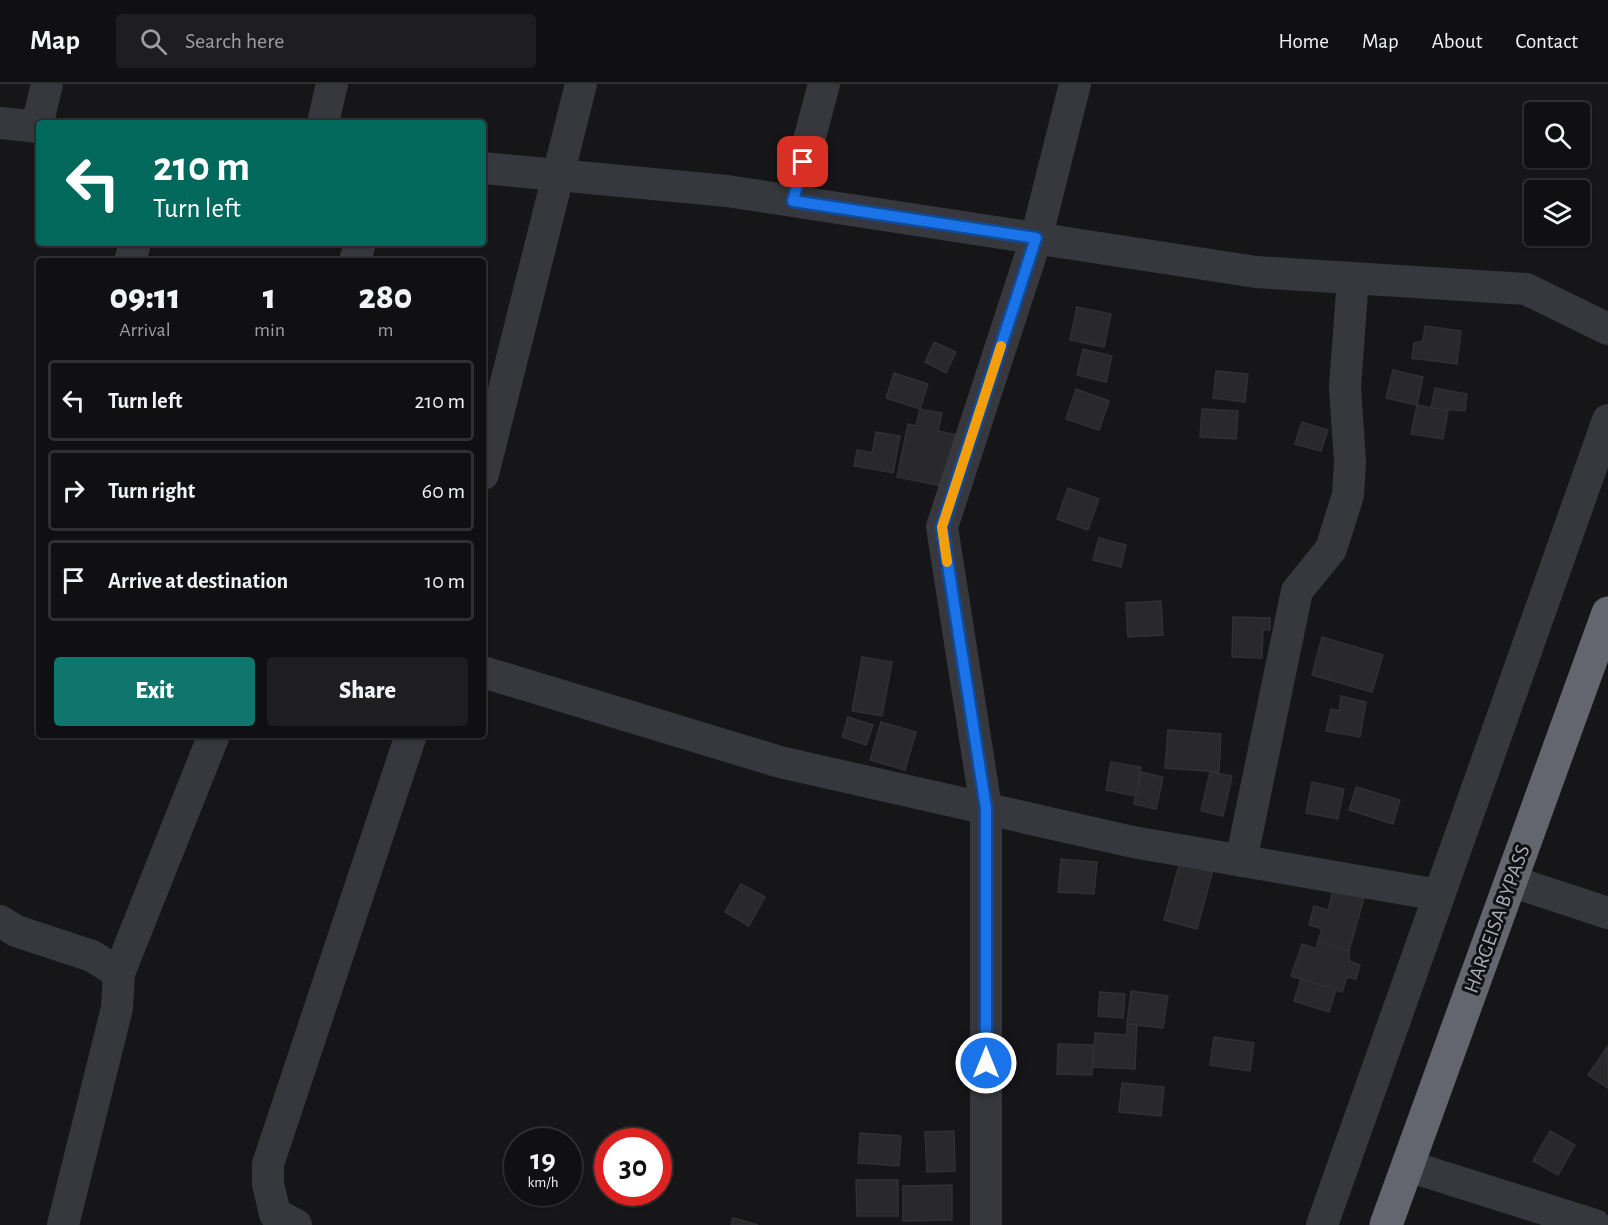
<!DOCTYPE html>
<style>
:root{--surface:#101012;--page:#1e1e20;--text:#f1f3f6;--muted:#9c9d9f;--line:#303032;--accent:#0f766e}
body{margin:0;font-family:"Alegreya Sans",sans-serif;background:var(--page);color:var(--text);height:100vh;display:flex;flex-direction:column;font-size:22px;white-space:nowrap}
*{box-sizing:border-box;margin:0}
p{font-size:20px;color:var(--muted)}
.icon{flex:none;width:33px;height:33px;fill:none;stroke:currentColor;stroke-width:2;stroke-linecap:round;stroke-linejoin:round}
.map{position:relative;flex:1;overflow:hidden}
.drawer{position:absolute;left:36px;top:174px;width:450px;height:480px;display:flex;flex-direction:column;background:var(--surface);border-radius:6px;box-shadow:0 2px 4px #0004,0 0 0 2px var(--line)}
.drawer>*{flex:none}
.hud{position:absolute;left:36px;top:36px;width:450px;height:126px;border-radius:6px;box-shadow:0 2px 4px #0004,0 0 0 2px var(--line);background:#00695c;color:#fff;overflow:hidden}
.buttons{position:absolute;left:1524px;top:18px;display:grid;gap:12px}
.buttons a{display:grid;place-items:center;width:66px;height:66px;border-radius:6px;background:var(--surface);box-shadow:0 2px 4px #0004,0 0 0 2px var(--line);font-size:30px}
.speed{position:absolute;left:504px;top:1044px;display:flex;gap:12px;font-size:30px;font-weight:700;text-align:center}
.speed>*{display:grid;place-content:center;width:78px;height:78px;border-radius:50%;background:var(--surface);box-shadow:0 2px 4px #0004,0 0 0 2px var(--line);line-height:1}
.speed small{font-size:15px;font-weight:400}
.speed .limit{border:9px solid #d22;background:#fff;color:#111}
.pin{position:absolute;display:grid;place-items:center;width:51px;height:51px;color:#fff;margin:-26px;border-radius:12px;box-shadow:0 3px 9px #0006}
.me{position:absolute;width:66px;margin:-33px;rotate:0deg;stroke-linejoin:round;filter:drop-shadow(0 0 4px #0008)}
.turn{display:flex;align-items:center;gap:21px;height:126px;padding:0 18px;font-size:27px}
.turn .icon{width:78px;height:78px;stroke-width:2.5}
.turn b{display:block;font-size:42px;line-height:51px}
.eta{display:flex;justify-content:space-evenly;align-items:center;height:102px;text-align:center}
.eta b{font-size:36px;font-weight:800;line-height:42px}
.action{display:flex;gap:12px;margin-top:auto;padding:12px 18px}
.action a{flex:1;height:69px;border-radius:6px;background:var(--accent);color:#fff;font-size:24px;font-weight:800;line-height:69px;text-align:center}
.action a+a{background:var(--page);color:var(--text)}
ul{padding:0;list-style:none}
li{display:flex;align-items:center;gap:18px;height:81px;margin:0 12px 9px;padding:0 6px;border:3px solid var(--line);border-radius:6px}
li div{flex:1}
li b{display:block;font-size:22px}
li em{font-style:normal}
header{display:flex;align-items:center;gap:36px;box-sizing:border-box;height:84px;padding:0 30px;background:var(--surface);border-bottom:2px solid var(--line)}
header strong{font-size:28px}
nav{display:flex;gap:33px;margin-inline-start:auto;font-size:21px}
.search{width:420px;height:54px;background:var(--page);display:flex;align-items:center;gap:15px;box-sizing:border-box;padding:0 21px;border-radius:6px;color:var(--muted);font-size:22px}
.map>svg:first-child{display:block}
</style>
<header>
<strong>Map</strong>
<div class="search"><svg class="icon" aria-label="search" viewBox="0 0 24 24"><circle cx="10" cy="10" r="6"/><path d="M15 15l6 6"/></svg>Search here</div>
<nav><a>Home</a><a>Map</a><a>About</a><a>Contact</a></nav>
</header>
<div class="map">
<svg width="1608" height="1141" viewBox="0 0 1608 1141">
<rect width="100%" height="100%" fill="#161618"/>
<path fill="#29292c" stroke="#303034" stroke-width="1.5" d="M1077,223l34,7 -7,33 -34,-7z
M1425,242l36,5 -4,33 -45,-6 2,-15 9,-2z
M934,258l22,10 -10,21 -21,-11z
M1083,265l29,7 -6,26 -29,-7z
M1393,286l30,7 -6,28 -31,-7z
M1216,287l32,3 -3,28 -32,-4z
M894,289l34,11 -8,25 -34,-11z
M1435,304l32,6 -2,17 -34,-3z
M1076,305l33,12 -10,29 -33,-11z
M1417,321l31,6 -5,28 -32,-5z
M920,325l22,4 -4,18 35,7 -11,52 -65,-13 11,-53 8,2z
M1202,325l36,2 -2,28 -36,-2z
M1302,338l26,8 -7,21 -26,-7z
M876,348l24,4 -7,37 -39,-7 3,-16 15,3z
M1068,404l31,11 -11,31 -31,-11z
M1099,454l27,7 -5,22 -28,-7z
M1161,517l2,34 -35,2 -2,-34z
M1233,533l37,1v12h-7l-1,28 -30,-1z
M1322,553l61,18 -11,37 -60,-17z
M862,573l30,5 -10,54 -30,-5z
M1341,612l25,6 -6,35 -34,-6 5,-22 8,2z
M848,633l25,8 -7,20 -24,-8z
M881,638l35,10 -11,38 -35,-10z
M1168,646l53,4 -2,38 -54,-4z
M1111,678l30,5 -5,29 -30,-6z
M1141,688l22,5 -7,32 -22,-5z
M1210,688l22,4 -9,40 -22,-5z
M1312,698l32,7 -6,30 -32,-6z
M1356,703l44,13 -7,24 -44,-14z
M1061,775l36,3 -3,32 -36,-2z
M1180,777l33,9 -16,59 -33,-9z
M741,800l24,13 -16,29 -24,-14z
M1334,804l30,10 -15,53 -31,-10 4,-12 -13,-4 5,-19 14,4z
M1318,857l31,10v10l11,4 -4,14 -9,-2 -5,15 -51,-16 11,-32 14,5z
M1301,895l35,11 -7,22 -35,-11z
M1131,907l37,5 -5,32 -36,-4z
M1100,908l25,2 -2,24 -25,-2z
M1127,940h10l-2,45 -42,-2 2,-34 32,2z
M1214,953l40,6 -4,28 -40,-6z
M1058,960l35,1 -1,30 -35,-1z
M1608,962v42l-20,-13z
M1122,999l42,4 -3,29 -42,-4z
M954,1047l1,40 -28,1 -2,-40z
M1550,1047l25,14 -17,30 -25,-14z
M860,1049l41,3 -2,30 -41,-3z
M856,1096h42v36h-41z
M952,1101v35l-49,1v-35z
M733,1134l25,7h-27z"/>
<g fill="none" stroke-linecap="round" stroke-linejoin="round">
<path stroke="#37383d" stroke-width="32" d="M0,39l39,4
M323,39l9,-39
M37,42l10,-42
M483,84l244,23 529,81 270,17 82,40
M793,117l31,-117
M130,177l5,-18
M355,177l5,-18
M483,390l98,-390
M483,588l297,90 353,80 306,53
M1241,777l56,-270 34,-42 17,-54 2,-33 -5,-75 8,-109
M1511,797l97,32
M0,837l16,10 76,25 27,17
M1408,1082l187,59
M63,1141l54,-217 2,-35 95,-238
M296,1141l-21,-11 -7,-30v-20l143,-429
M986,1141v-417l-44,-281 94,-288 39,-155
M1322,1141l286,-805"/>
<path stroke="#63666e" stroke-width="33" d="M1386,1141l222,-612"/>
</g>
<g fill="none" stroke-linecap="round" stroke-linejoin="round">
<defs>
<path id="route" d="M803,78l-10,39 243,37 -94,289 44,281v255"/>
</defs>
<use href="#route" stroke="#114b97" stroke-width="15"/>
<use href="#route" stroke="#1a73e8" stroke-width="10"/>
<path stroke="#f59e0b" stroke-width="10" d="M947,478l-5,-35 59,-181"/>
</g>
<g text-anchor="middle" dominant-baseline="central" stroke-width="6" stroke-linejoin="round" paint-order="stroke">
<g font-size="21" fill="#a8adb8" stroke="#111113">
<text transform="translate(1497 835) rotate(-70)">HARGEISA BYPASS</text>
</g>
</g>
</svg>
<div class="buttons">
<a><svg class="icon" aria-label="search" viewBox="0 0 24 24"><circle cx="10" cy="10" r="6"/><path d="M15 15l6 6"/></svg></a>
<a><svg class="icon" aria-label="layers" viewBox="0 0 24 24"><path d="M12 4l9 5-9 5-9-5zM3 14l9 5 9-5"/></svg></a>
</div>
<div class="speed"><div>19<small>km/h</small></div><div class="limit">30</div></div>
<div class="pin" style="left:803px;top:78px;background:#d93025"><svg class="icon" aria-label="arrive" viewBox="0 0 24 24"><path d="M6 21V4h12l-3 4 3 4H6"/></svg></div>
<svg class="me" style="left:986px;top:979px" viewBox="-20 -20 40 40"><circle r="17" fill="#1a73e8" stroke="#fff" stroke-width="3"/><path d="M0-11L8 9 0 5-8 9z" fill="#fff"/></svg>
<div class="hud">
<div class="turn"><svg class="icon" aria-label="left" viewBox="0 0 24 24"><path d="M17 20v-9H6M10 6l-5 5 5 5"/></svg><div><b>210 m</b>Turn left</div></div>
</div>
<section class="drawer">
<div class="eta">
<div><b>09:11</b><p>Arrival</p></div>
<div><b>1</b><p>min</p></div>
<div><b>280</b><p>m</p></div>
</div>
<ul>
<li><svg class="icon" aria-label="left" viewBox="0 0 24 24"><path d="M17 20v-9H6M10 6l-5 5 5 5"/></svg><div><b>Turn left</b></div><em>210 m</em></li>
<li><svg class="icon" aria-label="right" viewBox="0 0 24 24"><path d="M7 20v-9h11M14 6l5 5-5 5"/></svg><div><b>Turn right</b></div><em>60 m</em></li>
<li><svg class="icon" aria-label="arrive" viewBox="0 0 24 24"><path d="M6 21V4h12l-3 4 3 4H6"/></svg><div><b>Arrive at destination</b></div><em>10 m</em></li>
</ul>
<div class="action"><a>Exit</a><a>Share</a></div>
</section>
</div>
